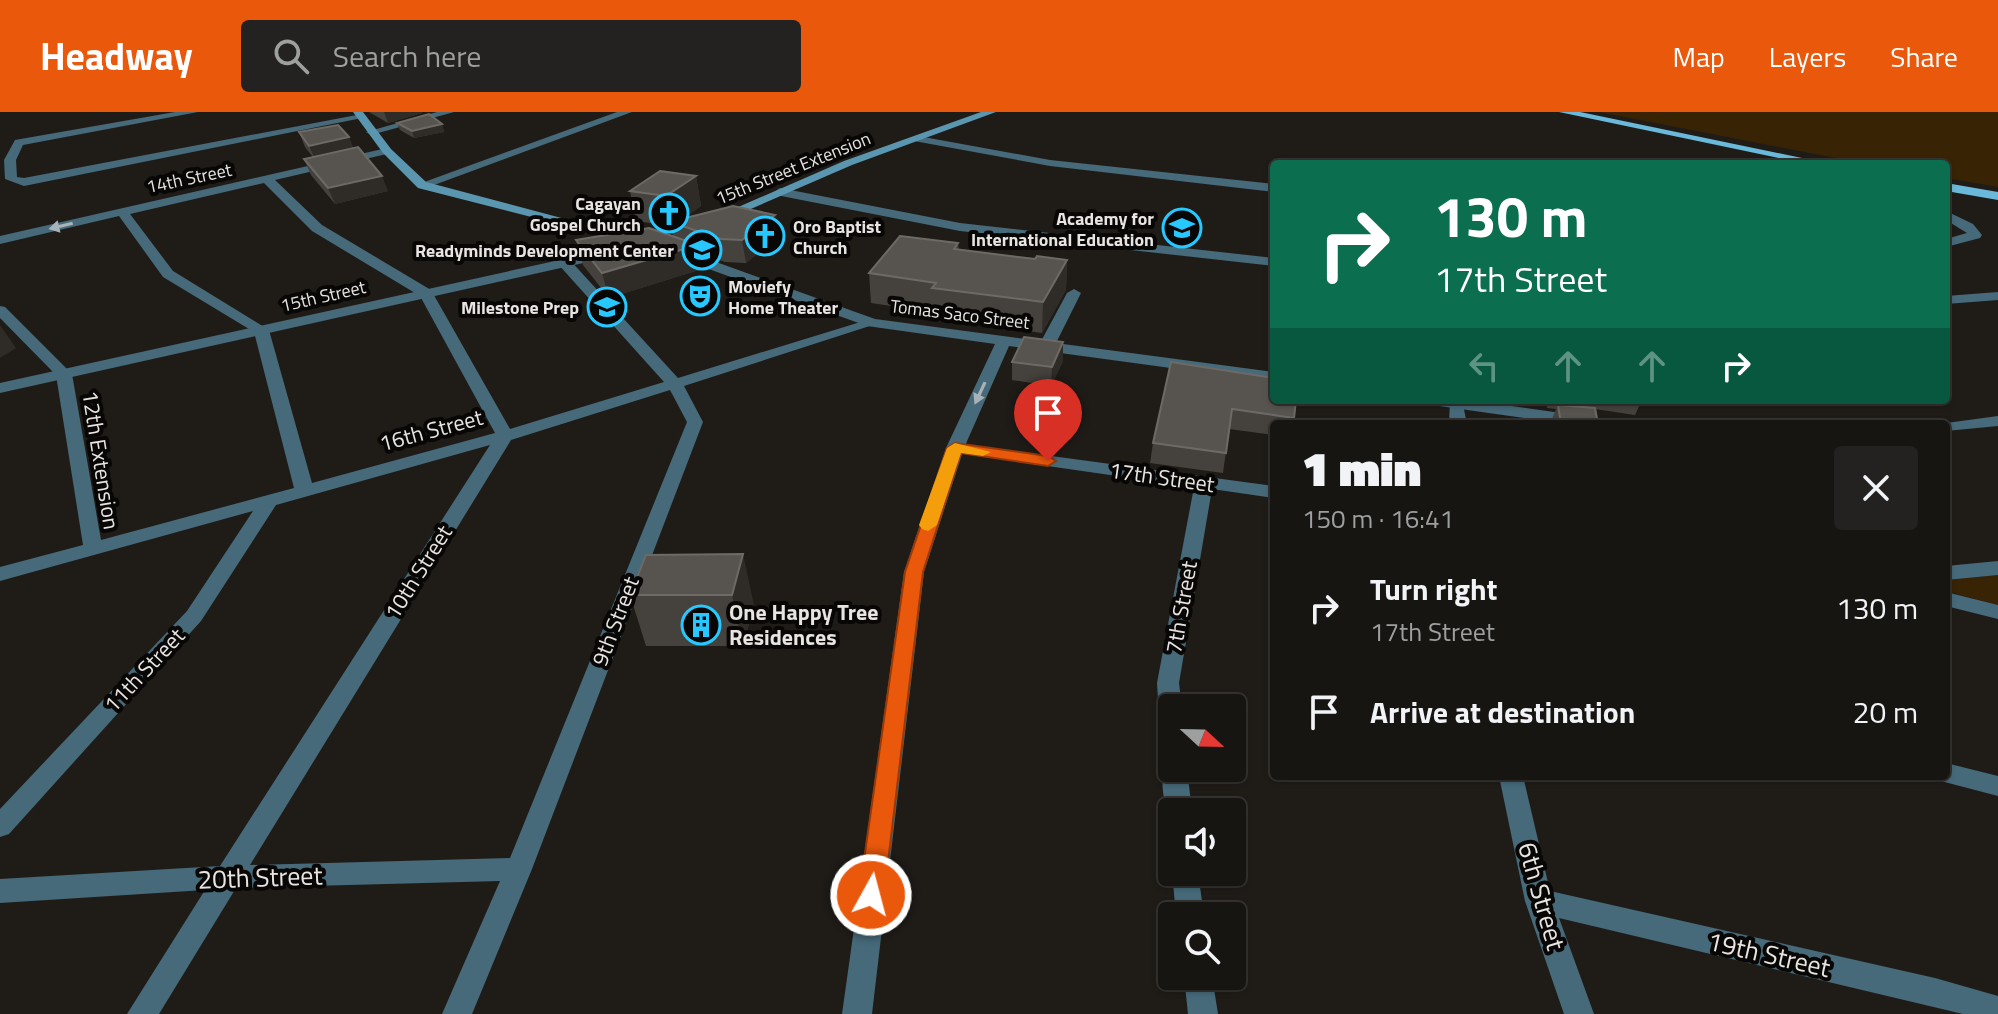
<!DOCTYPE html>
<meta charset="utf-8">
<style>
:root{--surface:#171512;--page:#242220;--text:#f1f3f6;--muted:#9e9f9f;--line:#363432;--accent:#ea580c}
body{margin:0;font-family:"Titillium Web",sans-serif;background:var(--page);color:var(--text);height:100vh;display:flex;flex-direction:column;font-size:30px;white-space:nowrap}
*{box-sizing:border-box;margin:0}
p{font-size:26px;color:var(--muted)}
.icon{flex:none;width:44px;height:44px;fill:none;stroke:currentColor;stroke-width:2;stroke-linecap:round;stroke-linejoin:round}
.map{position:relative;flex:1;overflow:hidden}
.details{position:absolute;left:1270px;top:308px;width:680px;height:360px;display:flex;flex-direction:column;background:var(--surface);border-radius:8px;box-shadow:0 2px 6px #0004,0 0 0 2px var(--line)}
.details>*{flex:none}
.hud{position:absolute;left:1270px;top:48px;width:680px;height:244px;border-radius:8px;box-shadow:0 2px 6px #0004,0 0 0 2px var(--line);background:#0b6e4f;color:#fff;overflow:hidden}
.needle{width:52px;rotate:112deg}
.tools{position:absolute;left:1158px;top:582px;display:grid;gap:16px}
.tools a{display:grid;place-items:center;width:88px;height:88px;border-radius:8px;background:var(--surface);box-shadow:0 2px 6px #0004,0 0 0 2px var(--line);font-size:40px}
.pin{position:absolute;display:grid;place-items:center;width:68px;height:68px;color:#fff;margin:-82px -34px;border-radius:50% 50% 50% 0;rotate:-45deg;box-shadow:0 0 8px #0007}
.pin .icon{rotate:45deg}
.me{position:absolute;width:88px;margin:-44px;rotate:7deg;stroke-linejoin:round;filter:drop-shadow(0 0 6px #0008)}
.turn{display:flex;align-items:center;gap:28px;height:168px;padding:0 32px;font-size:36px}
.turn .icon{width:104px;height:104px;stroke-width:2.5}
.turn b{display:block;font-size:56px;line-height:68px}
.lanes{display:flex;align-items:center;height:76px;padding:0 32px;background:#0003;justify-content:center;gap:40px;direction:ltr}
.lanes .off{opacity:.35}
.round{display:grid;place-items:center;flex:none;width:84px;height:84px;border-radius:8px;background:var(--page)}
.overview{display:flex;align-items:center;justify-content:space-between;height:136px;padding:0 32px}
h1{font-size:48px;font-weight:800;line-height:60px}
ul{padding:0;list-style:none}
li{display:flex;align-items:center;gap:24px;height:104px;padding:0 32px}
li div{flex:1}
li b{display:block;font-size:30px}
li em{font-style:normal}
header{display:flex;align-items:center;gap:48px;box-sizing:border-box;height:112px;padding:0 40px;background:var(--accent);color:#fff}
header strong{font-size:38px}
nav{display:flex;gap:44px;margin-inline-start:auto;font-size:28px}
.search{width:560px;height:72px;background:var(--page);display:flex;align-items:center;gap:20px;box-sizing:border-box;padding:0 28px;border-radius:8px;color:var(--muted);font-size:30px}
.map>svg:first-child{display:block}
</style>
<header>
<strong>Headway</strong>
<div class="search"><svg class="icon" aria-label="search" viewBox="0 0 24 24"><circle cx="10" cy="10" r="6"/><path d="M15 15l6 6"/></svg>Search here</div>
<nav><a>Map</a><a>Layers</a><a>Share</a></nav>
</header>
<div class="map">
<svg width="1998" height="902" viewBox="0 0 1998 902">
<rect width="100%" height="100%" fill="#1f1c18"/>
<path fill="#392305" d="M1599,0h399v75l-52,-9v-14h-80z
M1998,463v30l-52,-14v-11z"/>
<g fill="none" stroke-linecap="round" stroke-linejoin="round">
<path fill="#466a7a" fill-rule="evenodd" d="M175,0h23l-175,33 -7,15 1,17 7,1 338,-64 5,3 -343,69 -19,-7 -1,-19 11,-20z
M437,0h17l-83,23 -5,-3z
M617,0h15l-206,76 -10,-3z
M918,24l132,24 224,24v8l-224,-26 -136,-25 -1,-2z
M387,36l4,1v4l-116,27 47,45 109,65 79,139 154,-47 -106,-118v-6h10l110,120 189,-58 5,-1 7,4 -195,63 19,36 -171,447 -60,145h-30l58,-133 -264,7 -77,126h-32l78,-124 -205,13v-24l220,-13 270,-421 -214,60 -75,116 -192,213 -9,3v-28l187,-198 66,-100 -253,70v-14l83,-22 -27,-170 -56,-57v-12l5,1 67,67 29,166 193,-52 -40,-156 -91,-55 -44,-61 -119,28v-8zM264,71l48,48 108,65 75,137 -183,50 -43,-153 -96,-59 -43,-57zM670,278l17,32 -177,436 -260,7 261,-425z
M780,76l180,35 314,35v8l-314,-35 -184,-36 -2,-3z
M1946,99l27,13 9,11 -2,3 -34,9v-8l21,-6 -21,-13z
M1074,177l7,4 -26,52 -8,5 -5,-2 -3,-3 28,-52z
M1998,180v8l-52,4v-8z
M1450,288h12l5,24h-18z
M955,331l319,43v12l-62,-9 -33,194 3,25h-10v33l-8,-3 -4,-6 -3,-49 37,-196 -245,-35 -3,-4z
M1998,449v14l-52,5v-14z
M1946,480l52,13v14l-52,-13z
M1172,647v9h15l5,44h-20v8c-9,-11 -13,-45 -6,-59z
M1946,651l52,13v20l-61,-16 -2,-4h11z
M1499,664h24l27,115 385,87 63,18v18h-35l-404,-96 35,96h-30l-39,-113z
M1172,759l26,1 6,44h-28z
M1184,864h28l6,38h-30z"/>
<path fill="#466a7a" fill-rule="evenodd" d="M670,137h10l195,70 399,53v10l-265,-36 -45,102 -40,124 -52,442h-30l62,-442 42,-124 49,-104 -128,-18 -197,-71z
M605,138l5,1v6l-610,136v-10z
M1424,288h44l136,19 9,5h-45l-136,-19z
M1998,304v10l-52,5v-7h-7z"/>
<path fill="#5b96b0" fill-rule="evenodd" d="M353,0h10l28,37 35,33 218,58 -7,4 -219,-56 -35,-35z
M981,0h15l-144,53 -129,56 -10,-3 131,-57z"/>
<path fill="#6ab9da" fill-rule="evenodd" d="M1559,0h21l251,52h-23z
M1946,71l52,9v8l-52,-9z"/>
</g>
<path fill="#45423d" d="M369,0h53v1l-34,10z
M397,11l45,1 2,8 -30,6 -14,-8z
M299,20l50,5 4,11 35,43 -53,13 -24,-29 -7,-16 9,-2 -8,-10z
M696,64l5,30 -17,12 91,-3 3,22 -32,26 -21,-1 -26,-9 3,16 -93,29 -26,-33 -7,-25 97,-4 -2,-10 -35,-5 -6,-30z
M958,131l1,7 76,9 32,1 -1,30 -24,43 -109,-15v-6l-62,-9 -2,-30z
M1063,249l-12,25 -39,-6v-18z
M1171,250l123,56 -1,6h-19v11l-45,-6 -6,44 -73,-10 3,-20z
M1538,288h104l-7,15 -40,-6 3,15h-48l6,-15 -9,-1 -1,-6z
M646,443l108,50 -11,41h-97l-16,-51z"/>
<path fill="#2f2c27" d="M384,0h38v1l-34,10z
M442,12l2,8 -30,6 -2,-7z
M349,25l6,15 -39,9 -7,-15z
M382,64l6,15 -53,13 -7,-16z
M696,64l5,30 -25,18 -4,-2 -6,-26z
M775,103l3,22 -32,26 -4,-23z
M698,133l4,24 -93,29 -7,-25z
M1067,148l-1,30 -24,43 1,-31z
M0,213l16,23 -16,10z
M1063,230v19l-12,25 1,-19z
M743,442l11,51 -11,41 -11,-51z"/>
<path fill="#57544f" stroke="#6d6a66" stroke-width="2" d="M429,2l13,10 -30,7 -15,-8z
M338,13l11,12 -40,9 -10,-14z
M358,35l24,29 -54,12 -24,-29z
M660,59l36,5 -30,20 -36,-5z
M733,94l42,9 -33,25 -21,-1 -51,-17z
M649,116l49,17 -96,28 -26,-33z
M900,124l58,7 -4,6 81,10 2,-3 30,4 -24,42 -111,-14 4,-5 -67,-10z
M1024,225l39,5 -11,25 -40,-5z
M1171,250l103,16v22h22l-2,18 -62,-9 -6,44 -73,-10z
M1558,293l37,3 3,16h-37z
M743,442l-11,41h-102l16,-40z"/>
<defs><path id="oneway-solid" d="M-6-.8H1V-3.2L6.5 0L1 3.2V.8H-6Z" transform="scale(2)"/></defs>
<g fill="#a7b3b8">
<use href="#oneway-solid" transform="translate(61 114) rotate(167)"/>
<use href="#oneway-solid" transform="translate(980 281) rotate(115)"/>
</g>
<path fill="#ea580c" stroke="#983908" stroke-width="2" d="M955,331l93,13 8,5 -8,5 -87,-13 -38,119 -39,323 -4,8 -9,3 -9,-3 -3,-8 46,-323 42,-124z"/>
<path fill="#f59e0b" d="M955,331l36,9 -8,4 -22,-3 -24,72 -9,6 -6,-2 -3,-4 28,-77z"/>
<defs>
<symbol id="church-ring" viewBox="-11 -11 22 22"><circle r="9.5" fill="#080706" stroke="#27c8ff" stroke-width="1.5"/><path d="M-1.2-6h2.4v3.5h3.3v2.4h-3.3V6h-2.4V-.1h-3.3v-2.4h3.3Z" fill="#27c8ff"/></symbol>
<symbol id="school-ring" viewBox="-11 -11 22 22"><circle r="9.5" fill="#080706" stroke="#27c8ff" stroke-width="1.5"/><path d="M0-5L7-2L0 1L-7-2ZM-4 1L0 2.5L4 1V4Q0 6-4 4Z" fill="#27c8ff"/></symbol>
<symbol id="theatre-ring" viewBox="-11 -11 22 22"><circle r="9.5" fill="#080706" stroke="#27c8ff" stroke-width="1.5"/><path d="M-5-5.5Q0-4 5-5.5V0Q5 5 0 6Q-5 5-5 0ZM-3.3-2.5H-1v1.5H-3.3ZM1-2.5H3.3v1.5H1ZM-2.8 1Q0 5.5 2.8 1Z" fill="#27c8ff"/></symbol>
<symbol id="building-ring" viewBox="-11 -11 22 22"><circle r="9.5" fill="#080706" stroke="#27c8ff" stroke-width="1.5"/><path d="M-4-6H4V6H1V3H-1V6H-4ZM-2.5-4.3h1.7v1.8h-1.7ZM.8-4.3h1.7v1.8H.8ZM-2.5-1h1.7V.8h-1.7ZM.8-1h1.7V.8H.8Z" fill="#27c8ff"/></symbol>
</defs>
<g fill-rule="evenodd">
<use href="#church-ring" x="647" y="79" width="44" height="44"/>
<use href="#school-ring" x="1160" y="94" width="44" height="44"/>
<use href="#church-ring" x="743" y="102" width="44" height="44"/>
<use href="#school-ring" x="680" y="116" width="44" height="44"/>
<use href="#theatre-ring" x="678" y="162" width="44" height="44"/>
<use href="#school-ring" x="585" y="173" width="44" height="44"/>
<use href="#building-ring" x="679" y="491" width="44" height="44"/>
</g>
<g text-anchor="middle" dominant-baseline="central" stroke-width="8" stroke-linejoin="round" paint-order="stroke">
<g font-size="18" fill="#e7e4e2" stroke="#080706">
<text transform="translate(793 56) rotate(-22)">15th Street Extension</text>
<text transform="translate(189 66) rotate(-12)">14th Street</text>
<text transform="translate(323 184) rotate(-13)">15th Street</text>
<text transform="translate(960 202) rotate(7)">Tomas Saco Street</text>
</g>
<g font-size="18" font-weight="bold" fill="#e7e4e2" stroke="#080706" text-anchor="end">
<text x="641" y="91">Cagayan<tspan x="641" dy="21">Gospel Church</tspan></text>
<text x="1154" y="106">Academy for<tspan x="1154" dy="21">International Education</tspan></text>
<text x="793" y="114" text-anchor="start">Oro Baptist<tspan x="793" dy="21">Church</tspan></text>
<text x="674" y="138">Readyminds Development Center</text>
<text x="728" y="174" text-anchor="start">Moviefy<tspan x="728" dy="21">Home Theater</tspan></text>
<text x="579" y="195">Milestone Prep</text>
</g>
<g font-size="22" fill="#e7e4e2" stroke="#080706">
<text transform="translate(431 318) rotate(-15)">16th Street</text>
<text transform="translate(101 348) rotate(81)">12th Extension</text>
<text transform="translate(1162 365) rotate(8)">17th Street</text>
<text transform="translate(418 460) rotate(-58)">10th Street</text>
<text transform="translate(1181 495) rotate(-80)">7th Street</text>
<text transform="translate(615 509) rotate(-69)">9th Street</text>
<text transform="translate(144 558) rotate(-47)">11th Street</text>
</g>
<g font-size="22" font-weight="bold" fill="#e7e4e2" stroke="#080706" text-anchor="start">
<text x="729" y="500">One Happy Tree<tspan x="729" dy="25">Residences</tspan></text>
</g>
<g font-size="26" fill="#e7e4e2" stroke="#080706">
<text transform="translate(260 765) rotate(-2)">20th Street</text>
<text transform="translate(1542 784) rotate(74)">6th Street</text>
<text transform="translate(1769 842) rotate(13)">19th Street</text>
</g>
</g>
</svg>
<div class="tools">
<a><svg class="needle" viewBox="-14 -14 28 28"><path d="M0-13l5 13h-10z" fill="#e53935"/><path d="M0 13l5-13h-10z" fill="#9e9f9f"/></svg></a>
<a><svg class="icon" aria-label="sound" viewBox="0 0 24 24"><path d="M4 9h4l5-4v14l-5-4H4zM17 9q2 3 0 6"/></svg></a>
<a><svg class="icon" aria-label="search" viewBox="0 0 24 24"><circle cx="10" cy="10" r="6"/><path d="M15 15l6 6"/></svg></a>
</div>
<div class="pin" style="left:1048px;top:349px;background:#d93025"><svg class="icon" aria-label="arrive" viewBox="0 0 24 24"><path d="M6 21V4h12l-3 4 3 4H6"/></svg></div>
<svg class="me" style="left:871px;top:783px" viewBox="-20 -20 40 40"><circle r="17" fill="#ea580c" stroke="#fff" stroke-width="3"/><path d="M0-11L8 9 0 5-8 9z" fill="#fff"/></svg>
<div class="hud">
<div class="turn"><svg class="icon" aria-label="right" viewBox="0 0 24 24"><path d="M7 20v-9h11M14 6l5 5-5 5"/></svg><div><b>130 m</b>17th Street</div></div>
<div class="lanes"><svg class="icon off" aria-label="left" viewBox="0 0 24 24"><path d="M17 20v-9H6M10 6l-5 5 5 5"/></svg><svg class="icon off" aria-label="ahead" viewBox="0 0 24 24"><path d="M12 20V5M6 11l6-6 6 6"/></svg><svg class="icon off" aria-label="ahead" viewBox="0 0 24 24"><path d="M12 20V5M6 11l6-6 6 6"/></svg><svg class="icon" aria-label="right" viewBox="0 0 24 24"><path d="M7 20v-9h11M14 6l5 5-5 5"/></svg></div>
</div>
<section class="details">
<div class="overview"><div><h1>1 min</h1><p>150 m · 16:41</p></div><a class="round"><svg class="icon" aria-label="close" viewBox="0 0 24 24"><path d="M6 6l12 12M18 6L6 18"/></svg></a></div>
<ul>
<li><svg class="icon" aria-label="right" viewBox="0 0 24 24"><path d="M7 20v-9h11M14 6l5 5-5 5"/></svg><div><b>Turn right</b><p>17th Street</p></div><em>130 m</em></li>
<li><svg class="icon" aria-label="arrive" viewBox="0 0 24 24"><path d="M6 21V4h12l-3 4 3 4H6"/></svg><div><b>Arrive at destination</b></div><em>20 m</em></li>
</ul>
</section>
</div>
